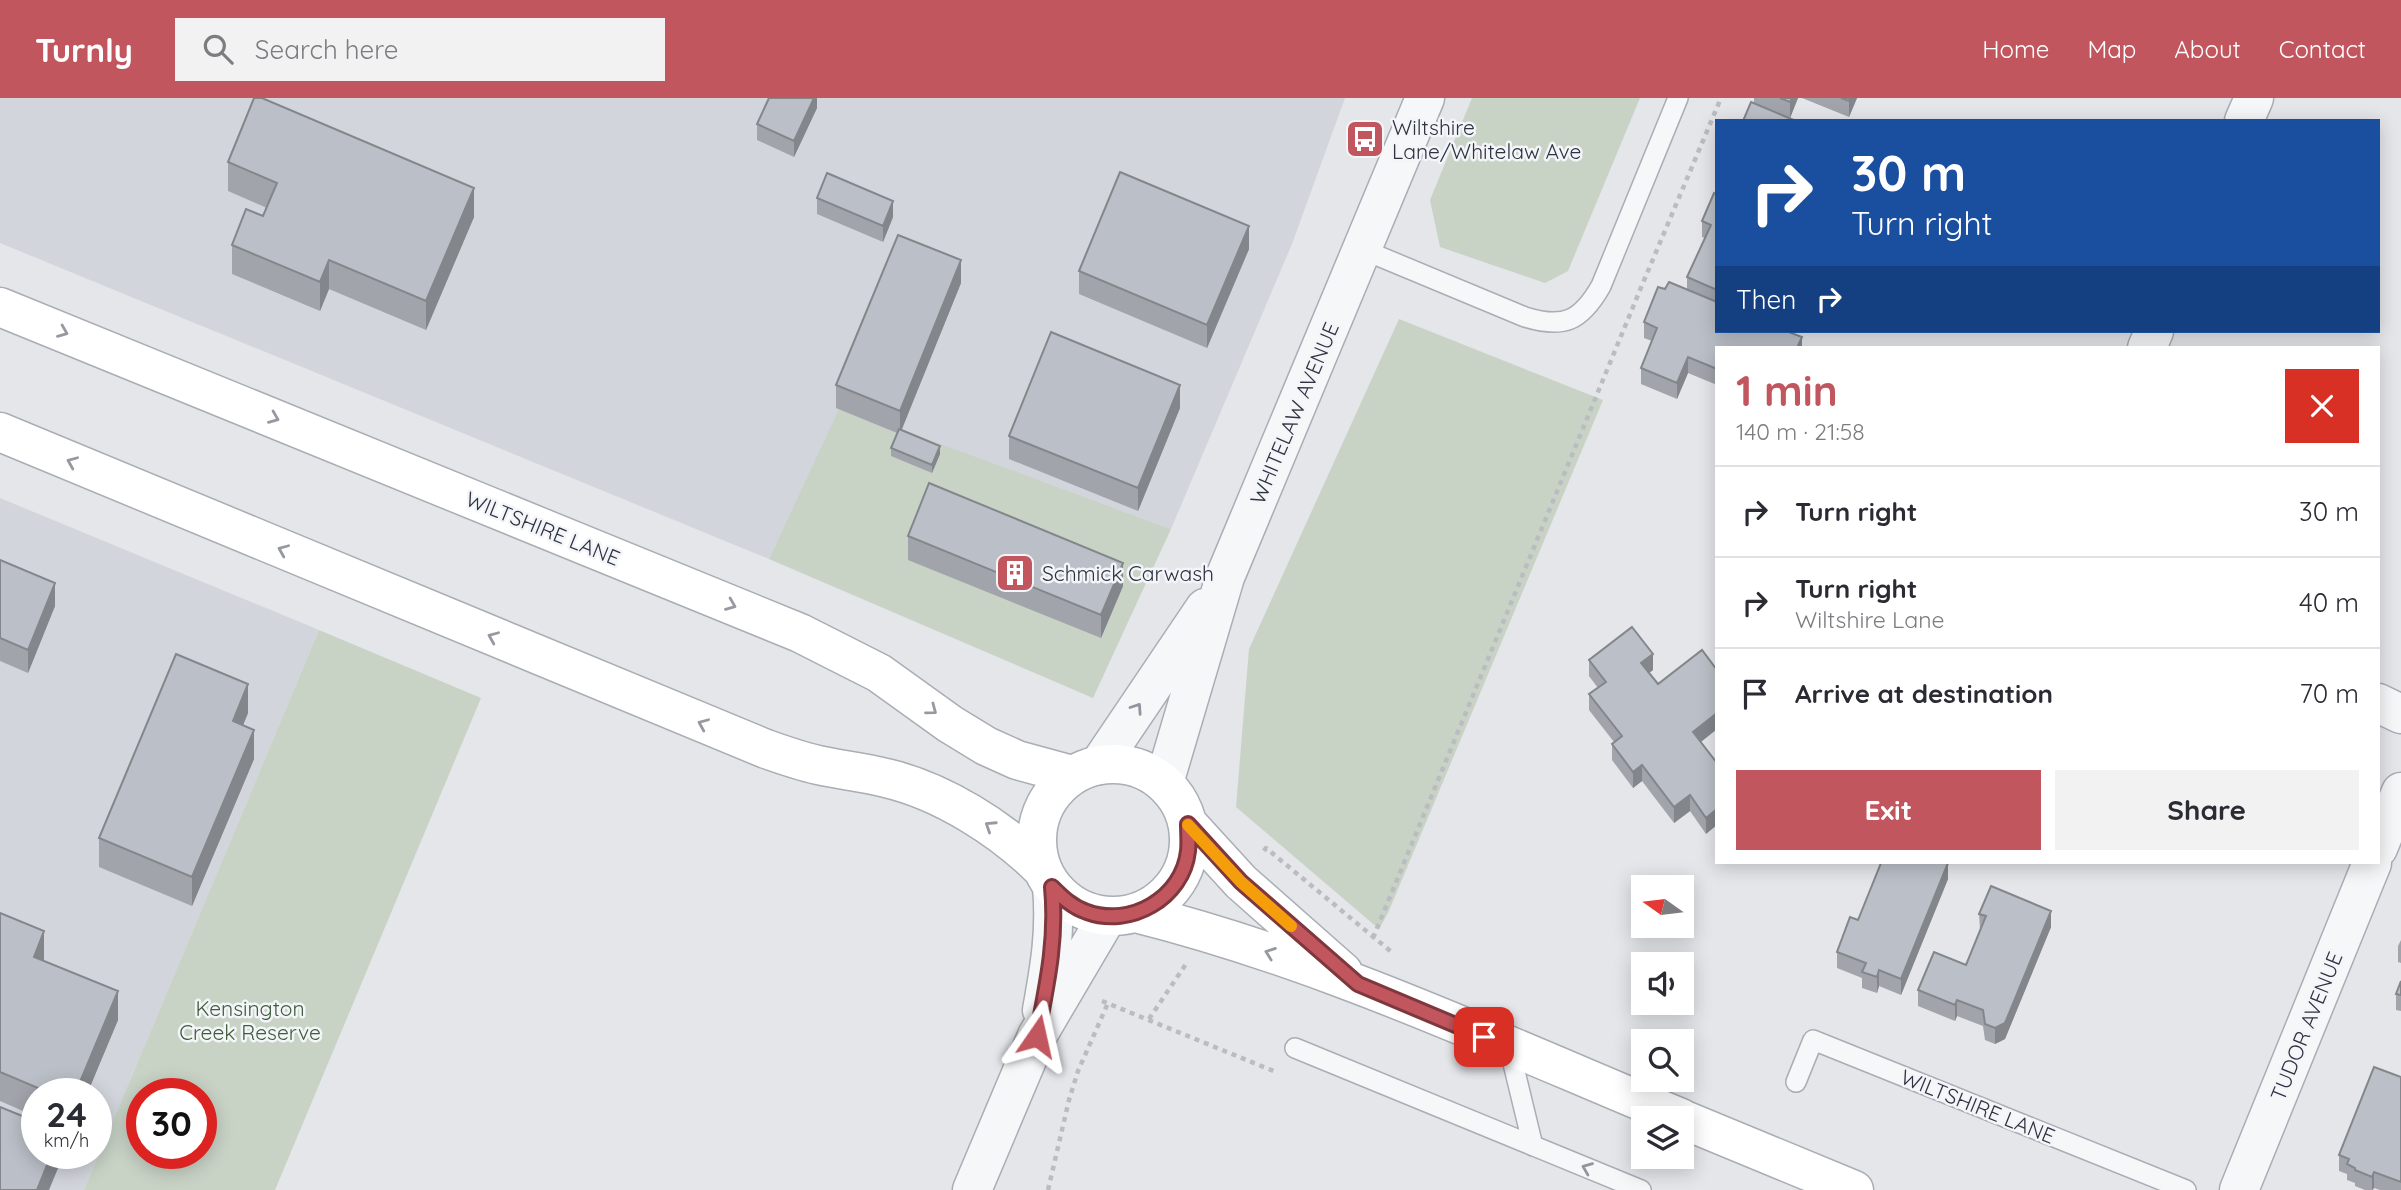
<!DOCTYPE html>
<meta charset="utf-8">
<style>
:root{--surface:#fff;--page:#f2f2f3;--text:#2b2b33;--muted:#7c7c81;--line:#e1e1e2;--accent:#c2565e}
body{margin:0;font-family:Quicksand,sans-serif;background:var(--page);color:var(--text);height:100vh;display:flex;flex-direction:column;font-size:26px;white-space:nowrap}
*{box-sizing:border-box;margin:0}
p{font-size:23px;color:var(--muted)}
.icon{flex:none;width:38px;height:38px;fill:none;stroke:currentColor;stroke-width:2;stroke-linecap:round;stroke-linejoin:round}
.map{position:relative;flex:1;overflow:hidden}
.panel{position:absolute;left:1715px;top:248px;width:665px;height:518px;display:flex;flex-direction:column;background:var(--surface);border-radius:0px;box-shadow:0 4px 18px #0003}
.panel>*{flex:none}
.guide{position:absolute;left:1715px;top:21px;width:665px;height:214px;border-radius:0px;box-shadow:0 4px 18px #0003;background:#1a4fa0;color:#fff;overflow:hidden}
.needle{width:46px;rotate:284deg}
.buttons{position:absolute;left:1631px;top:777px;display:grid;gap:14px}
.buttons a{display:grid;place-items:center;width:63px;height:63px;border-radius:0px;background:var(--surface);box-shadow:0 4px 18px #0003;font-size:35px}
.speed{position:absolute;left:21px;top:980px;display:flex;gap:14px;font-size:35px;font-weight:700;text-align:center}
.speed>*{display:grid;place-content:center;width:91px;height:91px;border-radius:50%;background:var(--surface);box-shadow:0 4px 18px #0003;line-height:1}
.speed small{font-size:18px;font-weight:400}
.speed .limit{border:10px solid #d22;background:#fff;color:#111}
.pin{position:absolute;display:grid;place-items:center;width:60px;height:60px;color:#fff;margin:-30px;border-radius:14px;box-shadow:0 4px 10px #0006}
.me{position:absolute;width:77px;margin:-38px;rotate:11deg;stroke-linejoin:round;filter:drop-shadow(0 0 5px #0008)}
.turn{display:flex;align-items:center;gap:24px;height:147px;padding:0 21px;font-size:32px}
.turn .icon{width:91px;height:91px;stroke-width:2.5}
.turn b{display:block;font-size:49px;line-height:60px}
.then{display:flex;align-items:center;height:66px;padding:0 21px;background:#0003;gap:14px;font-size:26px}
.round{display:grid;place-items:center;flex:none;width:74px;height:74px;border-radius:0px;background:var(--page)}
.overview{display:flex;align-items:center;justify-content:space-between;height:119px;padding:0 21px}
h1{font-size:42px;font-weight:700;line-height:52px;color:var(--accent)}
.primary-button{display:flex;gap:14px;margin-top:auto;padding:14px 21px}
.primary-button a{flex:1;height:80px;border-radius:0px;background:var(--accent);color:#fff;font-size:28px;font-weight:700;line-height:80px;text-align:center}
.primary-button a+a{background:var(--page);color:var(--text)}
ul{padding:0;list-style:none}
li{display:flex;align-items:center;gap:21px;height:91px;padding:0 21px;border-top:2px solid var(--line)}
li div{flex:1}
li b{display:block;font-size:26px}
li em{font-style:normal}
header{display:flex;align-items:center;gap:42px;box-sizing:border-box;height:98px;padding:0 35px;background:var(--accent);color:#fff}
header strong{font-size:33px}
nav{display:flex;gap:38px;margin-inline-start:auto;font-size:24px}
.search{width:490px;height:63px;background:var(--page);display:flex;align-items:center;gap:18px;box-sizing:border-box;padding:0 24px;border-radius:0px;color:var(--muted);font-size:26px}
.map>svg:first-child{display:block}
</style>
<header>
<strong>Turnly</strong>
<div class="search"><svg class="icon" aria-label="search" viewBox="0 0 24 24"><circle cx="10" cy="10" r="6"/><path d="M15 15l6 6"/></svg>Search here</div>
<nav><a>Home</a><a>Map</a><a>About</a><a>Contact</a></nav>
</header>
<div class="map">
<svg width="2401" height="1092" viewBox="0 0 2401 1092">
<rect width="100%" height="100%" fill="#e4e6ea"/>
<path fill="#d2d5dc" fill-rule="evenodd" d="M0,0h1345l-53,146 -121,285 -330,-121 -72,151 -769,-316z
M0,400l319,132 -235,560h-84zM37,996h59v59h-59z"/>
<path fill="#c8d3c6" fill-rule="evenodd" d="M1472,0h168l-72,173 -23,12 -105,-36 -10,-47z
M1399,221l204,81 -215,513 -9,16 -143,-122 13,-158z
M840,309l331,122 -78,169 -324,-139z
M319,532l162,68 -206,492h-191zM142,996h59v59h-59z"/>
<g fill="none" stroke-linecap="round" stroke-linejoin="round">
<defs>
<path id="service" d="M1364,152l161,67c39,12 56,4 76,-31l77,-188
M1509,949l24,99
M1295,950l346,142
M1796,984l17,-42 373,150"/>
<path id="minor" d="M2244,23l10,-23
M2147,250l7,-17
M2378,605l23,11
M2378,750l23,-56
M1042,912c8,-44 14,-79 10,-123
M972,1092l65,-154 70,-119
M2239,1092l133,-327"/>
<path id="tertiary" d="M1099,667l106,-157
M1164,685l61,-206 200,-479"/>
<path id="secondary" d="M0,209l800,326 79,40 71,51 36,22 31,14 55,15
M0,334l766,317c17,6 34,12 52,16 22,5 46,7 68,13 56,13 116,51 156,91
M1037 742a76 76 0 1 1 152 0a76 76 0 1 1-152 0Z
M1188,726l53,58 102,90
M1136,815c188,47 366,131 545,205
M1682,1021l172,71"/>
</defs>
<use href="#service" stroke="#a9adb4" stroke-width="22"/>
<use href="#minor" stroke="#a9adb4" stroke-width="41"/>
<use href="#tertiary" stroke="#a9adb4" stroke-width="41"/>
<use href="#secondary" stroke="#a9adb4" stroke-width="41"/>
<path stroke="#babcc2" stroke-width="4.5" stroke-dasharray="5 5" stroke-linecap="butt" d="M1264,753l2,-3 128,106
M1373,840l267,-648 81,-192
M1102,903l174,71
M1149,921l37,-55
M1048,1092l21,-90 9,-29 30,-68"/>
<use href="#service" stroke="#f6f7f9" stroke-width="19"/>
<use href="#minor" stroke="#f6f7f9" stroke-width="38"/>
<use href="#tertiary" stroke="#f6f7f9" stroke-width="38"/>
<use href="#secondary" stroke="#fff" stroke-width="38"/>
</g>
<path fill="#a1a4ab" d="M817,0v10l-23,49 -37,-17v-16z
M1754,0h44l-8,20 -36,-14z
M1802,0h55l-8,19z
M228,64l246,55 -48,113 -97,-41 -9,22 -88,-37v-29l31,-29 4,-8 -39,-17z
M1717,97v136l85,17h-85v37l-29,-12 -11,26 -36,-15v-16l11,-27 -8,-3v-16l21,-33h22v-12l18,-39 -3,-1v-16z
M817,100l76,19 -10,25 -66,-28z
M1249,151l-42,99 -128,-54v-23z
M961,185l-60,147 39,24 -8,19 -41,-17v-8l6,-15 -61,-25v-23z
M1180,310l-42,103 -129,-52v-23z
M908,438l215,50 -22,52 -193,-78z
M0,462l55,46 -27,67 -28,-12z
M1589,562l64,10 -4,3 9,11 59,-14v59l-16,13 16,21 -11,71 -16,-23 -16,12 -32,-42 -9,7 -21,-28v-16l2,-2 -25,-32v-16l9,-6 -9,-12z
M248,615l-5,12 11,34 -62,147 -93,-39v-29z
M1948,781l-47,116 -22,-9 -2,7 -15,-5v-10l-25,-10v-16l21,-32z
M0,815l44,47v1l74,59 -31,74h-50v23l-37,-16z
M1979,816l72,13 -46,112 -10,5 -10,-4 -2,-14 -26,-10 -2,5 -37,-15v-16l48,-25 14,-35z
M2401,842v23l-3,-1v-16z
M2401,883v30l-5,-1v-16z
M2401,979v113h-21l-6,-2 -1,2h-8l-10,-4v-3l-8,-3v-6l-8,-3v-16z"/>
<path fill="#83868b" d="M814,0h3v10l-23,49v-16z
M1792,0h6l-8,20v-16z
M1850,0h7l-8,19v-16z
M474,90v29l-48,113v-29z
M893,103v16l-10,25v-16z
M1249,128v23l-42,99v-23z
M329,162v29l-9,22v-29z
M961,162v23l-61,151v-23z
M1802,239v11h-5z
M1688,259v16l-11,26v-16z
M1180,287v23l-42,103v-23z
M940,348v8l-8,19v-8z
M1123,465v23l-22,52v-23z
M55,485v23l-27,67v-23z
M1653,556v16l-12,9v-16z
M248,586v29l-15,37v-29z
M1717,615v16l-24,19v-16z
M254,632v29l-62,147v-29z
M1642,667v16l-9,7v-16z
M1690,697v16l-16,12v-16z
M1717,711v16l-11,9v-16z
M1948,765v16l-47,116v-16z
M2051,813v16l-46,112 -10,5v-16z
M44,833v29l-10,26v-29z
M1879,872v16l-2,7v-16z
M118,893v29l-31,74h-12z
M1957,902v16l-2,5v-16z
M52,1055h9v8l-12,29h-12z
M2374,1074v16l-2,2v-13z"/>
<path fill="#bbbfc7" stroke="#83868b" stroke-width="2" d="M254,0h8l212,90 -48,113 -97,-41 -9,22 -88,-37 14,-36 17,7 14,-33 -49,-21z
M769,0h45l-20,43 -37,-17z
M1780,0h12l-2,4z
M1841,0h9l-1,3z
M1751,4l45,19h-53z
M1120,74l129,54 -42,99 -128,-54z
M827,75l66,28 -10,25 -66,-28z
M1714,95l3,2v95l-30,-13 24,-52 -9,-4z
M898,137l63,25 -61,151 -64,-26z
M1669,184l48,20v29h69l16,6 -5,11h-80v21l-29,-12 -11,26 -36,-15 16,-40 -13,-6 14,-35 7,2z
M1051,234l129,53 -42,103 -129,-52z
M899,331l41,17 -8,19 -41,-17z
M929,385l194,80 -22,52 -193,-79z
M0,462l55,23 -27,67 -28,-12z
M1632,529l21,27 -12,9 17,21 44,-34 15,20v43l-24,19 24,31v46l-11,9 -16,-23 -16,12 -32,-42 -9,7 -21,-28 10,-8 -33,-42 17,-12 -17,-22z
M176,556l72,30 -15,37 21,9 -62,147 -93,-39z
M1881,765h67l-47,116 -22,-9 -2,7 -15,-5 4,-9 -29,-11 13,-35 8,3z
M1991,788l60,25 -46,112 -10,5 -10,-4 -2,-14 -26,-10 -2,5 -37,-15 16,-38 32,13 20,-49 -7,-2z
M0,815l44,18 -10,26 84,34 -43,103h-23l-52,-22z
M2401,883v14l-5,-1z
M2374,969l27,10v105l-27,-10 -2,5 -17,-7v-2l-8,-4 2,-5 -10,-4z
M0,1009l37,15v31h15l-15,37h-37z"/>
<defs><path id="oneway-chevron" d="M-2-3.5L2.5 0L-2 3.5" fill="none" stroke-width="1.6" stroke-linecap="round" stroke-linejoin="round" transform="scale(1.75)"/></defs>
<g stroke="#9699a0">
<use href="#oneway-chevron" transform="translate(63 234) rotate(22)"/>
<use href="#oneway-chevron" transform="translate(274 320) rotate(22)"/>
<use href="#oneway-chevron" transform="translate(72 364) rotate(-157)"/>
<use href="#oneway-chevron" transform="translate(283 452) rotate(-157)"/>
<use href="#oneway-chevron" transform="translate(731 507) rotate(22)"/>
<use href="#oneway-chevron" transform="translate(493 539) rotate(-157)"/>
<use href="#oneway-chevron" transform="translate(932 612) rotate(37)"/>
<use href="#oneway-chevron" transform="translate(703 626) rotate(-157)"/>
<use href="#oneway-chevron" transform="translate(990 728) rotate(-147)"/>
<use href="#oneway-chevron" transform="translate(1270 855) rotate(-160)"/>
</g>
<g stroke="#92959d">
<use href="#oneway-chevron" transform="translate(1137 610) rotate(-56)"/>
<use href="#oneway-chevron" transform="translate(1587 1070) rotate(-158)"/>
</g>
<g fill="none" stroke-linecap="round" stroke-linejoin="round">
<defs>
<path id="route" d="M1037,938c10,-52 20,-96 15,-149 10,10 20,20 35,25 43,16 96,-14 101,-61 1,-8 0,-18 0,-27l53,58 117,102 126,53"/>
</defs>
<use href="#route" stroke="#7e383d" stroke-width="18"/>
<use href="#route" stroke="#c2565e" stroke-width="12"/>
<path stroke="#f59e0b" stroke-width="12" d="M1188,727l53,57 50,44"/>
</g>
<defs>
<symbol id="bus-square" viewBox="-11 -11 22 22"><rect x="-9" y="-9" width="18" height="18" rx="4" fill="#c2565e" stroke="#f3f5f8"/><path d="M-5-6H5V4H4V6H2V4H-2V6H-4V4H-5ZM-3.5-4V0h7V-4ZM-3.5 1.2v1.5H-2V1.2ZM2 1.2v1.5H3.5V1.2Z" fill="#fff"/></symbol>
<symbol id="building-square" viewBox="-11 -11 22 22"><rect x="-9" y="-9" width="18" height="18" rx="4" fill="#c2565e" stroke="#f3f5f8"/><path d="M-4-6H4V6H1V3H-1V6H-4ZM-2.5-4.3h1.7v1.8h-1.7ZM.8-4.3h1.7v1.8H.8ZM-2.5-1h1.7V.8h-1.7ZM.8-1h1.7V.8H.8Z" fill="#fff"/></symbol>
</defs>
<g fill-rule="evenodd">
<use href="#bus-square" x="1343" y="19" width="44" height="44"/>
<use href="#building-square" x="993" y="453" width="44" height="44"/>
</g>
<g text-anchor="middle" dominant-baseline="central" stroke-width="5" stroke-linejoin="round" paint-order="stroke">
<g font-size="21" fill="#2d3341" stroke="#f3f5f8" text-anchor="start">
<text x="1392" y="29">Wiltshire<tspan x="1392" dy="24">Lane/Whitelaw Ave</tspan></text>
<text x="1042" y="475">Schmick Carwash</text>
</g>
<g font-size="21" fill="#2d3341" stroke="#f3f5f8">
<text transform="translate(1294 315) rotate(-67)">WHITELAW AVENUE</text>
<text transform="translate(543 430) rotate(22)">WILTSHIRE LANE</text>
<text transform="translate(2306 928) rotate(-68)">TUDOR AVENUE</text>
<text transform="translate(1978 1008) rotate(22)">WILTSHIRE LANE</text>
</g>
<g font-size="21" fill="#3f5c3c" stroke="#f3f5f8">
<text x="250" y="910">Kensington<tspan x="250" dy="24">Creek Reserve</tspan></text>
</g>
</g>
</svg>
<div class="buttons">
<a><svg class="needle" viewBox="-14 -14 28 28"><path d="M0-13l5 13h-10z" fill="#e53935"/><path d="M0 13l5-13h-10z" fill="#7c7c81"/></svg></a>
<a><svg class="icon" aria-label="sound" viewBox="0 0 24 24"><path d="M4 9h4l5-4v14l-5-4H4zM17 9q2 3 0 6"/></svg></a>
<a><svg class="icon" aria-label="search" viewBox="0 0 24 24"><circle cx="10" cy="10" r="6"/><path d="M15 15l6 6"/></svg></a>
<a><svg class="icon" aria-label="layers" viewBox="0 0 24 24"><path d="M12 4l9 5-9 5-9-5zM3 14l9 5 9-5"/></svg></a>
</div>
<div class="speed"><div>24<small>km/h</small></div><div class="limit">30</div></div>
<div class="pin" style="left:1484px;top:939px;background:#d93025"><svg class="icon" aria-label="arrive" viewBox="0 0 24 24"><path d="M6 21V4h12l-3 4 3 4H6"/></svg></div>
<svg class="me" style="left:1037px;top:938px" viewBox="-20 -20 40 40"><path d="M0-17L14 15 0 8-14 15z" fill="#c2565e" stroke="#fff" stroke-width="4"/></svg>
<div class="guide">
<div class="turn"><svg class="icon" aria-label="right" viewBox="0 0 24 24"><path d="M7 20v-9h11M14 6l5 5-5 5"/></svg><div><b>30 m</b>Turn right</div></div>
<div class="then">Then<svg class="icon" aria-label="right" viewBox="0 0 24 24"><path d="M7 20v-9h11M14 6l5 5-5 5"/></svg></div>
</div>
<section class="panel">
<div class="overview"><div><h1>1 min</h1><p>140 m · 21:58</p></div><a class="round" style="background:#d93025;color:#fff"><svg class="icon" aria-label="close" viewBox="0 0 24 24"><path d="M6 6l12 12M18 6L6 18"/></svg></a></div>
<ul>
<li><svg class="icon" aria-label="right" viewBox="0 0 24 24"><path d="M7 20v-9h11M14 6l5 5-5 5"/></svg><div><b>Turn right</b></div><em>30 m</em></li>
<li><svg class="icon" aria-label="right" viewBox="0 0 24 24"><path d="M7 20v-9h11M14 6l5 5-5 5"/></svg><div><b>Turn right</b><p>Wiltshire Lane</p></div><em>40 m</em></li>
<li><svg class="icon" aria-label="arrive" viewBox="0 0 24 24"><path d="M6 21V4h12l-3 4 3 4H6"/></svg><div><b>Arrive at destination</b></div><em>70 m</em></li>
</ul>
<div class="primary-button"><a>Exit</a><a>Share</a></div>
</section>
</div>
